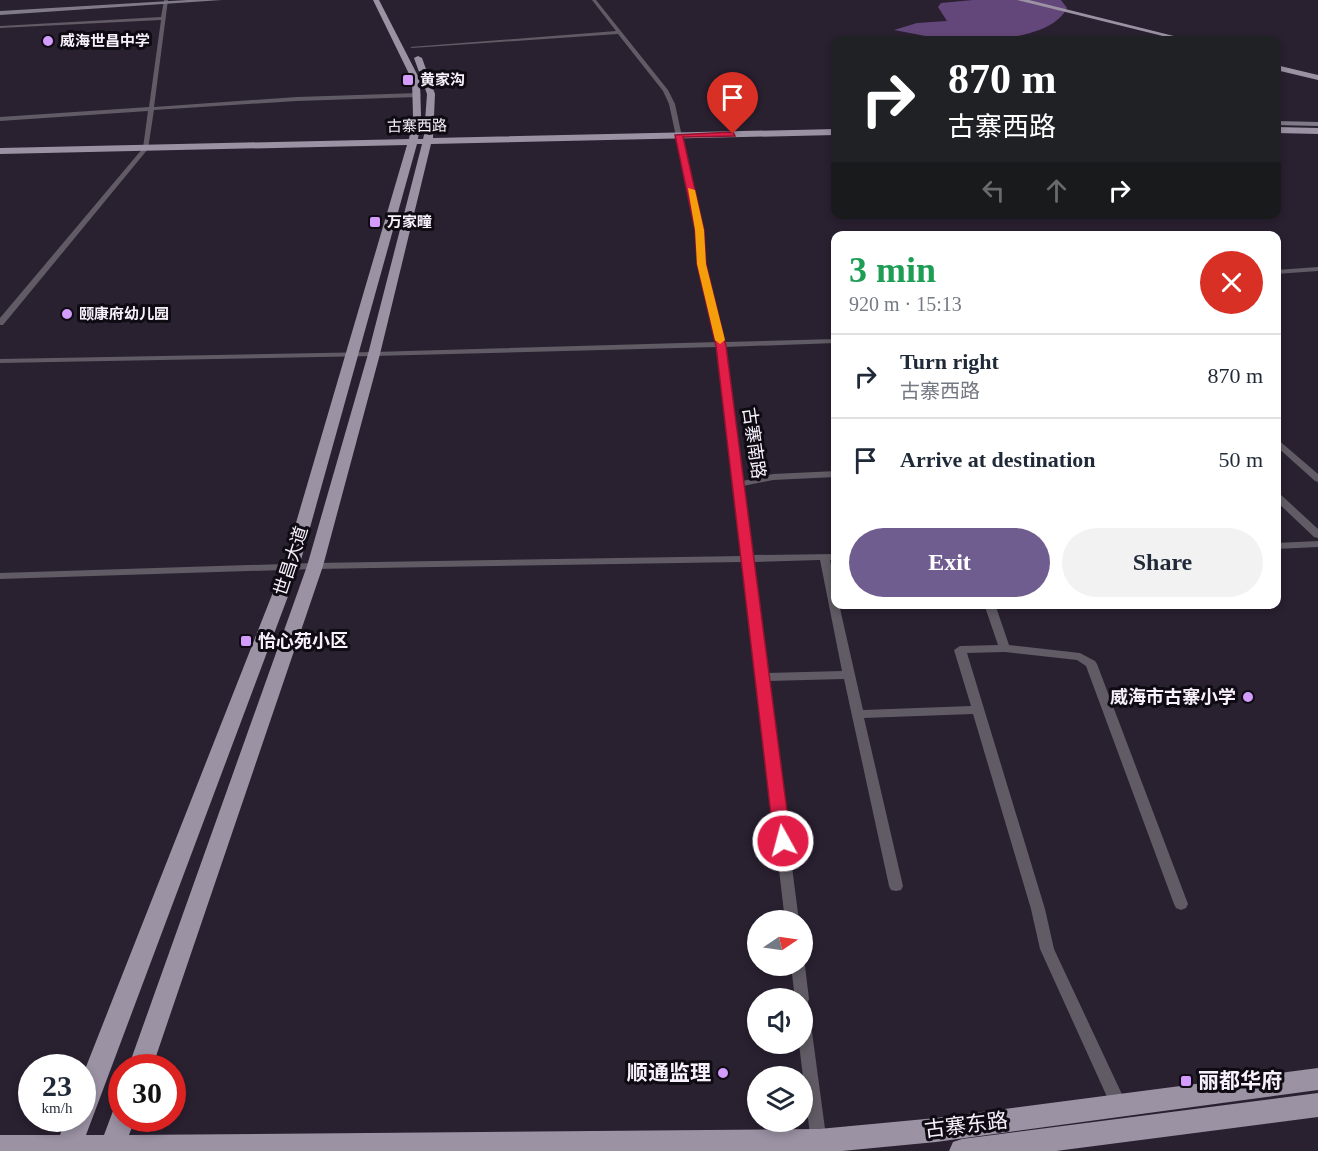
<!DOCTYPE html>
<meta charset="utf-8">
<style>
:root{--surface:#fff;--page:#f2f2f3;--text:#1f2937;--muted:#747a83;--line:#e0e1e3;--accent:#705d90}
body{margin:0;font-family:"Times New Roman","Noto Sans SC",serif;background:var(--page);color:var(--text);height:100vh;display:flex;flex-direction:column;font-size:22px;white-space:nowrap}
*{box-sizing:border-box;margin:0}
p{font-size:20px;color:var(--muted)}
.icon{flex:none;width:33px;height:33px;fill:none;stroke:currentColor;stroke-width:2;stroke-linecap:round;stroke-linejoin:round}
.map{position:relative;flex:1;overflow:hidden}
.sheet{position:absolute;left:831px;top:231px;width:450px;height:378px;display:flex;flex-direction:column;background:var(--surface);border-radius:12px;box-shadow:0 3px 9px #0003}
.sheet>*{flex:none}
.banner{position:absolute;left:831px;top:36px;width:450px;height:183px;border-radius:12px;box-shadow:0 3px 9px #0003;background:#202124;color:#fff;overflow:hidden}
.needle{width:39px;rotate:77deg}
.fabs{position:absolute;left:747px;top:910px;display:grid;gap:12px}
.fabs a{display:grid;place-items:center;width:66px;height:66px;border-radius:50%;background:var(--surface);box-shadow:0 3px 9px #0003;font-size:30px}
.speed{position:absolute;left:18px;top:1054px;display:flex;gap:12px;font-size:30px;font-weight:700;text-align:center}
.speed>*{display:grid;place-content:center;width:78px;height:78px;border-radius:50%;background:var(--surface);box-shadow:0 3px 9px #0003;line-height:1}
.speed small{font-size:15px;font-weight:400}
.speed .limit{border:9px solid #d22;background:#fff;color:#111}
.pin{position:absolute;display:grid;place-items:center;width:51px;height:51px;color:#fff;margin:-62px -26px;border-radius:50% 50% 50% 0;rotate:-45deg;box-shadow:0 0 6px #0007}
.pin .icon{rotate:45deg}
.me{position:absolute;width:66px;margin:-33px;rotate:353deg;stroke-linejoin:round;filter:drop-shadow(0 0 4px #0008)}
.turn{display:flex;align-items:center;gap:21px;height:126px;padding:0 18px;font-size:27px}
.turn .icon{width:78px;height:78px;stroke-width:2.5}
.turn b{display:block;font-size:42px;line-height:51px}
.lanes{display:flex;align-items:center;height:57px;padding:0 18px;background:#0003;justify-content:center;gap:30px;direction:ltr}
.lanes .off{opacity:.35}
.round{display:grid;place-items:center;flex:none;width:63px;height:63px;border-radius:32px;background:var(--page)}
.overview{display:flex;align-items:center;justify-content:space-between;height:102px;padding:0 18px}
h1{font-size:36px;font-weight:600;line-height:45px;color:#1e9e55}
.cta{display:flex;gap:12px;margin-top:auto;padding:12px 18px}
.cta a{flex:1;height:69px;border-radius:36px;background:var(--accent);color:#fff;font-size:24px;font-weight:600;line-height:69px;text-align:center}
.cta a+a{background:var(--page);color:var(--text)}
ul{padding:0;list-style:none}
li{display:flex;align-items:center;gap:18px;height:84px;padding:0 18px;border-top:2px solid var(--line)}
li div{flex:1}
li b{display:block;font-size:22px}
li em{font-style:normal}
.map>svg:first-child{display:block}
</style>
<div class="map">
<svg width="1318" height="1151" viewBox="0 0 1318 1151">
<rect width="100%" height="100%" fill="#292030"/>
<path fill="#64477a" d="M973,0h88l6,8c-18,36 -97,32 -130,32l-1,-2 -42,-8 23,-7 30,-2 -9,-14 3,-4z"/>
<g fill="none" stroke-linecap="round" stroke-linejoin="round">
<path fill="#605b64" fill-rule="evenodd" d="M164,0h4l-14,107 143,-10 121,-4 3,2 -3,2 -121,4 -143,9 -6,39 -145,176h-3v-7l143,-170 5,-37 -148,10v-4l149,-10 12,-87 -161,8v-2l161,-9z
M592,0h4l72,90 7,14 27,126 4,34 19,78 111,-3v4l-111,4 18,134 30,-7 63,-3v6l-63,3 -30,6 9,69 84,-1v6h-6l6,27v17h3l24,106 108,-4 -17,-56 6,-4 38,-1 -14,-41h11l14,41 71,8 15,8 2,3 91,240 -2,4 -5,2 -5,-2 -2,-4 -88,-238 -9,-6 -72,-8 -38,1 78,256 9,40 73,156 -2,5 -6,2 -6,-2 -73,-161 -9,-40 -58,-195 -109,4 39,168 -2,4 -5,1 -5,-1 -2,-4 -45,-207 -76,2 31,240h-14l-42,-359 -428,7 -315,10v-6l315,-10 427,-7 -25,-209 -343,9 -374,7v-4l374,-7 343,-10 -19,-78 -2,-34 -27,-126 -6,-13 -45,-57 -206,14 -2,-1 206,-16zM820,560l22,111 -75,2 -14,-111z
M1318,267v4l-42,3v-4z
M1276,438l42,36v8l-3,-1 -39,-35z
M1276,492l3,1 39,36v9l-4,-1 -38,-36z
M1318,541v6l-42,2v-6z
M802,961l3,5 4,33 -1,3 20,149h-16l-13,-107h3v-45h-7l-4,-33h11z"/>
<path fill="#817a88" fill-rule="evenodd" d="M187,0h35l-222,15v-4z
M1276,121l42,1v4l-42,-1z"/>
<path fill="#9b92a4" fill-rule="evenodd" d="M373,0h6l41,80 1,36 -3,23h5l1,-4 3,-41 -13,-36 4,-2 4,2 13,36 -2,44 403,-9v6l-405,9 -51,210 -57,212 -171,502h-24l179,-502 61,-212 54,-210h-5l-118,423 -213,568h18l9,-24 9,-4v12h13l-6,16 690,-6 117,-11 382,-50v22l-382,52 -94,9h-842v-16h60l6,-16h16v-42l201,-510 124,-422 -407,9v-6l409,-9 4,-23 -1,-36z
M1017,0h12l161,40h-11z
M1276,65l42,10v5l-42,-10z
M1276,127l42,1v6l-42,-1z
M1318,1093v24l-262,34h-107l4,-9 9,-3z"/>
</g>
<path fill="#e11d48" stroke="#92132f" stroke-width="1.5" d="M733,132l2,4 -52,1 21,93 2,34 20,82 65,495 -2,4h-13l-2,-4 -58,-495 -19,-82 -2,-34 -20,-95z"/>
<path fill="#f59e0b" d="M688,188l7,2 9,40 2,34 19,76 -5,4 -5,-4 -18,-76 -2,-34z"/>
<g fill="#d39cfd" stroke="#0f0b13" stroke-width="2">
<circle cx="48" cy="41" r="6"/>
<rect x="402" y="74" width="12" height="12" rx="3"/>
<rect x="369" y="216" width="12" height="12" rx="3"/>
<circle cx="67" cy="314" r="6"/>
<rect x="240" y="635" width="12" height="12" rx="3"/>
<circle cx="1248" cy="697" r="6"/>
<circle cx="723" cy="1073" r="6"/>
<rect x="1180" y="1075" width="12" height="12" rx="3"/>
</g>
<g text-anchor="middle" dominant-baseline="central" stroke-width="6" stroke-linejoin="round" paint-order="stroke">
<g font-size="15" font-weight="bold" fill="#f7f1fc" stroke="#0f0b13" text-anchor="start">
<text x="60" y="41">威海世昌中学</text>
<text x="420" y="80">黄家沟</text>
<text x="387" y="222">万家疃</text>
<text x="79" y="314">颐康府幼儿园</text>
</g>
<g font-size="15" fill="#f7f1fc" stroke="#0f0b13">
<text transform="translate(417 126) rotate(-1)">古寨西路</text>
</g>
<g font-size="18" fill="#f7f1fc" stroke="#0f0b13">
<text transform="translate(754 443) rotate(82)">古寨南路</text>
<text transform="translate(291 561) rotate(-72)">世昌大道</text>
</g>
<g font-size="18" font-weight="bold" fill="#f7f1fc" stroke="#0f0b13" text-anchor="start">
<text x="258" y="641">怡心苑小区</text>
<text x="1236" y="697" text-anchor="end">威海市古寨小学</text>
</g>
<g font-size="21" font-weight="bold" fill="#f7f1fc" stroke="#0f0b13" text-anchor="end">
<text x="711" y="1073">顺通监理</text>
<text x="1198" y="1081" text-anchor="start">丽都华府</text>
</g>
<g font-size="21" fill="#f7f1fc" stroke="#0f0b13">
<text transform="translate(966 1125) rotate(-7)">古寨东路</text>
</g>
</g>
</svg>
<div class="fabs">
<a><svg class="needle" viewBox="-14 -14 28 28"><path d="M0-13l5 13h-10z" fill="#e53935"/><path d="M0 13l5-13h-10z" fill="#747a83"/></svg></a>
<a><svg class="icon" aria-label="sound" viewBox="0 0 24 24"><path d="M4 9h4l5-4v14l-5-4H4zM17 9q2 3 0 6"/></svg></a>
<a><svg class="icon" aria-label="layers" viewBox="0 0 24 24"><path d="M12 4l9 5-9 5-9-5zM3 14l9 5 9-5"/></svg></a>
</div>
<div class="speed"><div>23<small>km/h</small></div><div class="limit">30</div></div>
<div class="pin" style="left:733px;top:134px;background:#d93025"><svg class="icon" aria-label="arrive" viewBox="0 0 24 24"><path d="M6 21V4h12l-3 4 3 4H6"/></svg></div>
<svg class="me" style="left:783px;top:841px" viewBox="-20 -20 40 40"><circle r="17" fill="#e11d48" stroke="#fff" stroke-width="3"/><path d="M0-11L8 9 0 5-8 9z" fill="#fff"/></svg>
<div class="banner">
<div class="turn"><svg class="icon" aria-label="right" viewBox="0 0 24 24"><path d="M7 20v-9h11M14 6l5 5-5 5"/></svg><div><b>870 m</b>古寨西路</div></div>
<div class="lanes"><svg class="icon off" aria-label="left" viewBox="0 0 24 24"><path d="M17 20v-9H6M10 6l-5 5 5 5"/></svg><svg class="icon off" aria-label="ahead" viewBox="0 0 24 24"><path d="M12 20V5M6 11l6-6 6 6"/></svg><svg class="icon" aria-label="right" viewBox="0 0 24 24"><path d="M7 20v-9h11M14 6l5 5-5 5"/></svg></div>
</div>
<section class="sheet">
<div class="overview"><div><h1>3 min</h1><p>920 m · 15:13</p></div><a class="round" style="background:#d93025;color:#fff"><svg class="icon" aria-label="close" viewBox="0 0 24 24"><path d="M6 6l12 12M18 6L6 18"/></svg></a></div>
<ul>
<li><svg class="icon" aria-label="right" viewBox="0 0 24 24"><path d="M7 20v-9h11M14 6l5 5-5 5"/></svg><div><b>Turn right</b><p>古寨西路</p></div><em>870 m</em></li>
<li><svg class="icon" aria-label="arrive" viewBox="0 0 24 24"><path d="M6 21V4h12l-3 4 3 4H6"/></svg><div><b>Arrive at destination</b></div><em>50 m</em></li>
</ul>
<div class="cta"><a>Exit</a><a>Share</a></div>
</section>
</div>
